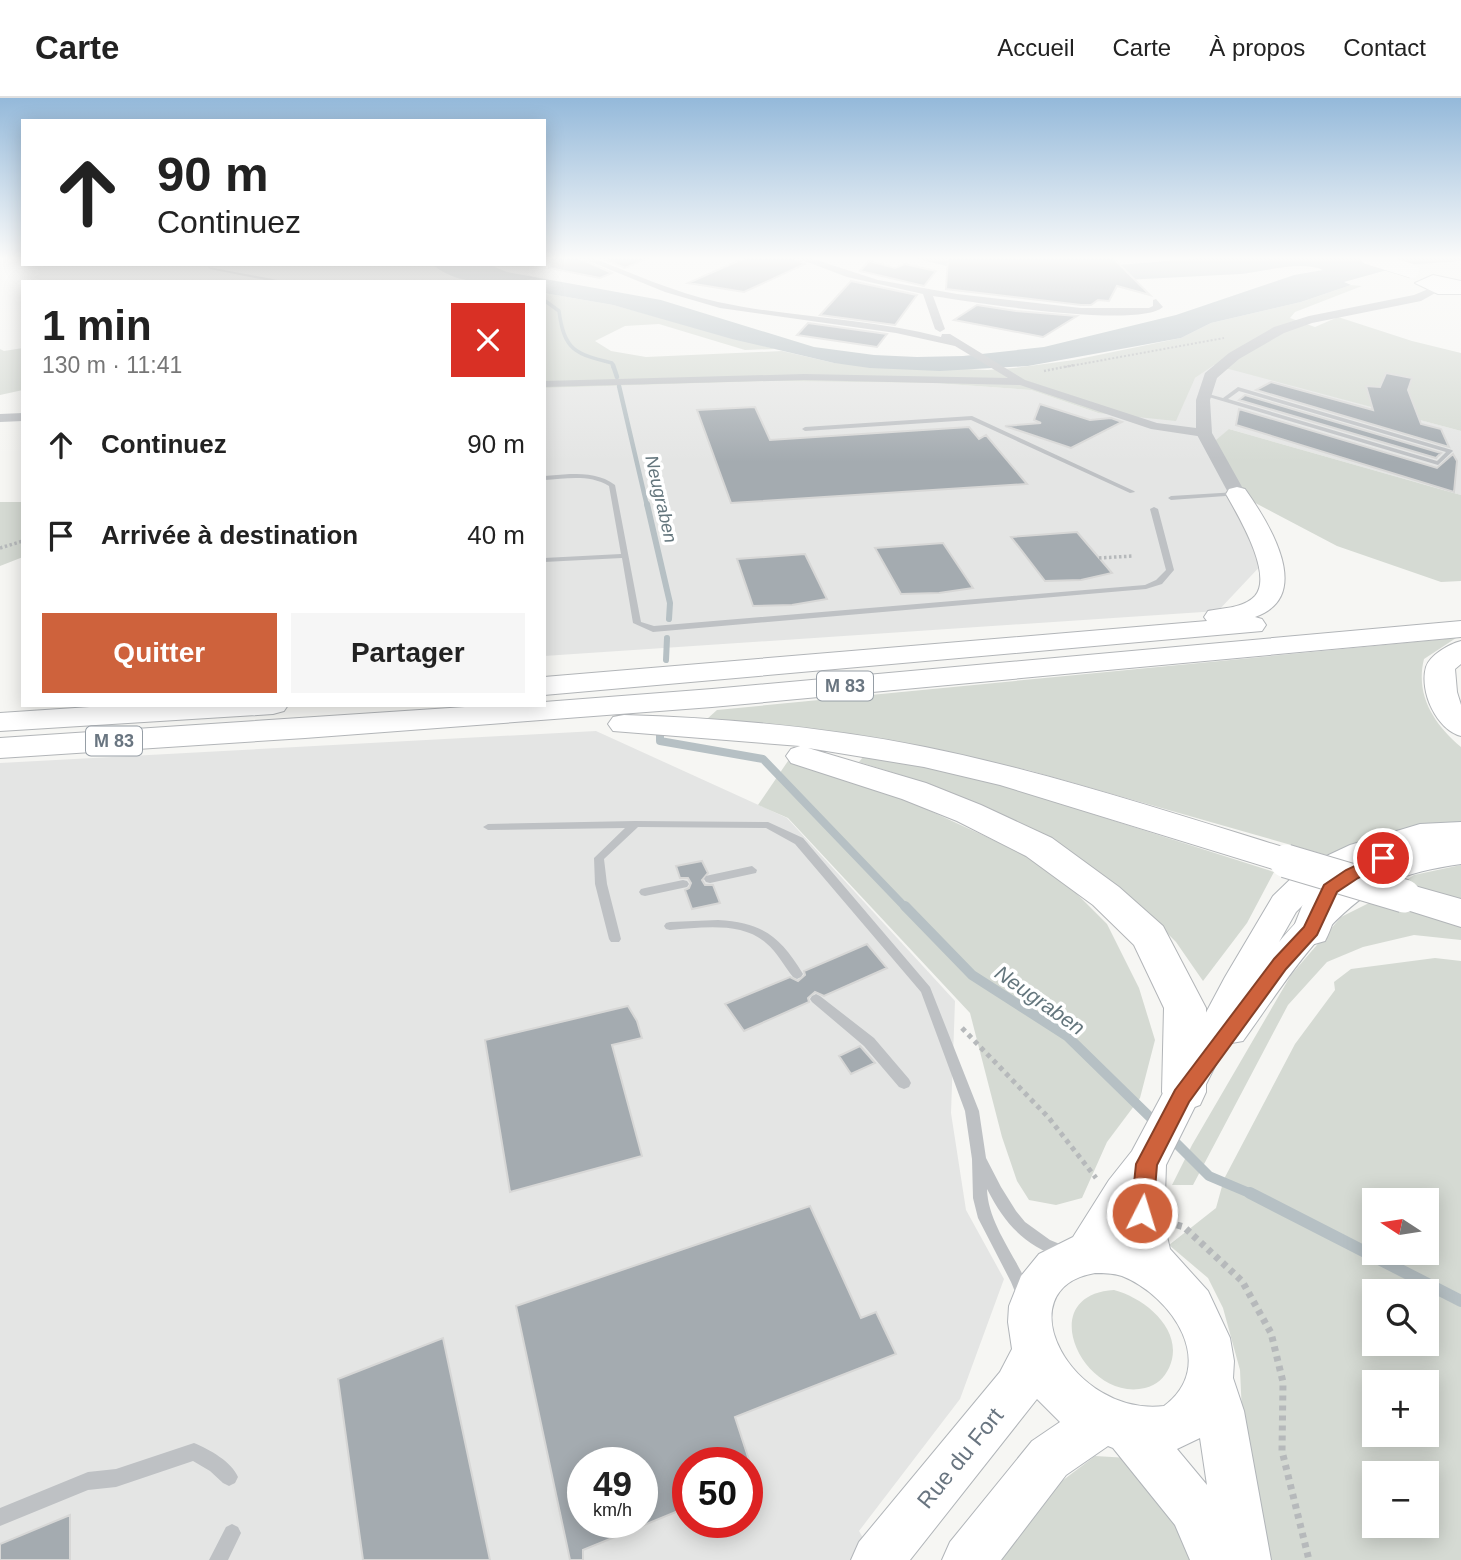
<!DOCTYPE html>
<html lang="fr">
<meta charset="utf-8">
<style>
:root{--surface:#fff;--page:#f6f6f6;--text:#222;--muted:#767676;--line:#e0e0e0;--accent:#ce623c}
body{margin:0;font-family:Arial,sans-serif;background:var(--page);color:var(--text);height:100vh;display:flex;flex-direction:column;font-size:26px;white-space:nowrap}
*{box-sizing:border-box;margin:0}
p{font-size:23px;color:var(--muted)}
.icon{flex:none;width:38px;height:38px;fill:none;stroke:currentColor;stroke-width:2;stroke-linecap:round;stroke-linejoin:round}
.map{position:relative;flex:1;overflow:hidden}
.details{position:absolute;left:21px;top:182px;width:525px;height:427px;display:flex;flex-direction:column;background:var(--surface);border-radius:0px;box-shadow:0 4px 18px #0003}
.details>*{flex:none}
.top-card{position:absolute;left:21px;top:21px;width:525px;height:147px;border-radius:0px;box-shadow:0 4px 18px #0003;background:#fff;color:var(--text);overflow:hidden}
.needle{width:46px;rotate:282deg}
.tools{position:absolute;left:1362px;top:1090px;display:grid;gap:14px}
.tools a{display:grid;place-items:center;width:77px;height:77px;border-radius:0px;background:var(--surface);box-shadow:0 4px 18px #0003;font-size:35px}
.speed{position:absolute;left:567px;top:1349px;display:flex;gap:14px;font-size:35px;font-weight:700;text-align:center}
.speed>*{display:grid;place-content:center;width:91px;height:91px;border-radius:50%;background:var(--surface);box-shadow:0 4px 18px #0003;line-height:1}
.speed small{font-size:18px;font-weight:400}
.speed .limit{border:10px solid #d22;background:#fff;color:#111}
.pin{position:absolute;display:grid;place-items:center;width:60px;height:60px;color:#fff;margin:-30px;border:4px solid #fff;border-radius:50%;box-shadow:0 2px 7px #0007}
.me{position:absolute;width:77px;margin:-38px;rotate:5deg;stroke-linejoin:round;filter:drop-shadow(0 0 5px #0008)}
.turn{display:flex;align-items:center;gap:24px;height:147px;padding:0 21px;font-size:32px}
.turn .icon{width:91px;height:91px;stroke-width:2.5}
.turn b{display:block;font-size:49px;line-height:60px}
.round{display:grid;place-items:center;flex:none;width:74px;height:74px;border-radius:0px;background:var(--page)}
.overview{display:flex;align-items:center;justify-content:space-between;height:119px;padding:0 21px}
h1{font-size:42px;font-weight:700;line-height:52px}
.action{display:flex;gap:14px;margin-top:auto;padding:14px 21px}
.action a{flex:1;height:80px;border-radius:0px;background:var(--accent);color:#fff;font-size:28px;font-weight:700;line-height:80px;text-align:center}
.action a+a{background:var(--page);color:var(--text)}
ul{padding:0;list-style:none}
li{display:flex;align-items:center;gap:21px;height:91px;padding:0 21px}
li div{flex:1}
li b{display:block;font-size:26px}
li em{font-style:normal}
header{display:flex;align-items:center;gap:42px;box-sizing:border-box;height:98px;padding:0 35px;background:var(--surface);border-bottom:2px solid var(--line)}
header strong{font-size:33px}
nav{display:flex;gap:38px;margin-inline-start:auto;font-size:24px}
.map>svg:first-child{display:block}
</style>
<header>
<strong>Carte</strong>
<nav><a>Accueil</a><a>Carte</a><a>À propos</a><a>Contact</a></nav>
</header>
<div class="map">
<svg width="1461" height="1462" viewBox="0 0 1461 1462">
<rect width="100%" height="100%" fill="#f6f6f3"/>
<path fill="#e4e5e4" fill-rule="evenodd" d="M1214,266l247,67v64l-232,-66 36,132 -47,50 -674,45v-268l227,-7 163,2 97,7 67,23 97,-35z
M596,633l191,87 168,183 -4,112 15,97 38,69 -44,120 -101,132 17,29h-876v-797zM583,1365h59v59h-59zM688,1365h59v59h-59z"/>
<path fill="#d5dad3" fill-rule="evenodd" d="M1351,187l11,1 -67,26 -5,6 25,9 23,-10 74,24 49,12v78l-247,-66 -19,13 -19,43 -78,-8 -67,-23 -97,-7 -163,-2 -227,7v-95l69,12 162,44 -30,1 -86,-26 -34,2 -30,15 16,10 35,6 136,-6 52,12 153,7 27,-2 60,-8 107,-22 30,-15 90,-21z
M23,250v42l-23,5v-46l4,2z
M1229,331l232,66v86l-20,1 -104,-36 -76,-40 -30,-16 -22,-44z
M0,404h23v55l-23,9z
M1456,540l-32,21c-9,36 10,65 37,88v78l-98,19 -37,11 -298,-85 -150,-31 -171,-20 10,-9z
M863,659l45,5 66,14 300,96 -27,51 -44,58 -27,-39 -27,-27 -92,-69 -58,-33 -79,-32 -61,-19z
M788,663l40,8 61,23 126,58 47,29 45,45 32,64 16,52 -15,58 -33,44 -25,56 -26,7 -27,-5 -12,-19 -15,-44 -32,-124 -182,-195 -30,-13z
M1461,767v40l-61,-21 14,-9z
M1375,802l86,24v16l-47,-5 -51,12 -36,15 -39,43 -95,180h-21l20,-40 99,-170 50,-58z
M1435,860l26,3v599h-196l-22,-125 -3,-65 -17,-62 -15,-30 -39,-33 47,-37 8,-29 71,-135 40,-54 -1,-8 17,-13zM1374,1102h52v53h-52zM1374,1194h52v52h-52zM1374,1284h52v53h-52zM1374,1376h52v52h-52z
M1114,1192c31,8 72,41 55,78 -5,10 -12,17 -24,20 -61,15 -113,-93 -31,-98z
M1095,1358l34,2 75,102h-215l69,-76z"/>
<path fill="#b6c0c4" d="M910,159h68l126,9 114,-9h243v4l-56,4 -61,17 7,3 -50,17 -90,21 -30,15 -153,28 -88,5 -70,-3 -36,-5 -102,-24 -119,-34 -69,-12v-11c-36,0 -82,8 -112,-18h55l20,8 154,28 153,47 60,8 43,2 46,-1 81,-9 132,-32 118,-40 29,-5c-21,-10 -61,2 -83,4l-115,6 -138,-4z"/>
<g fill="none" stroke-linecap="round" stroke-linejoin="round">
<path stroke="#b6c0c4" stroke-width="3.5" d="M544,202l15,11c5,40 17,43 53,52l1,4"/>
<path stroke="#b6c0c4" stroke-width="4.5" d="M613,267l4,12
M619,288l28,120"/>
<path stroke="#b6c0c4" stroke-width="6" d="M647,406l23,99 -1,16
M666,562l1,-22"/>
<path stroke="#b6c0c4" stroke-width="8" d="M660,637v6l103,18 143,149"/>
<path stroke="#b6c0c4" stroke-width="10" d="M905,808l67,69 95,61 89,87
M1170,1039l39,39 45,19"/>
<path stroke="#b6c0c4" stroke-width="12" d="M1250,1095l211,108"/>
</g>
<path fill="#a4abb0" stroke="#d7d7d6" stroke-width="2" fill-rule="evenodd" d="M550,159h27l35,16 -12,5 -51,-10z
M599,159h49l1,1 -24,10z
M747,159h45l13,7 -61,28 -56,-9z
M948,159h164l38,38 -33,-9 -8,15 -11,-1 -7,5h-10l-135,-16z
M869,163l26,7 10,-4 31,7 -12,15 -64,-15z
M851,183l66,14 -22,30 -75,-10z
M977,207l39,6 61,5 -34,21 -89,-17z
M808,225l79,11 -10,13 -80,-12z
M1386,275l26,5 -4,12 13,34 20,5 8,18 -193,-57 15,-8 102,28 -7,-24 14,1z
M1245,297l196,58 -5,5 -197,-58z
M1040,306l50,16 21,-2 11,4 -51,26 -66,-22 36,-3 -7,-3z
M755,309l15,33 199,-13 10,12 7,-4 41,49 -296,19 -34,-93z
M1239,311l198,59 16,-14 4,7 -3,31 -218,-67z
M1077,434l35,41 -31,7 -36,1 -34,-44z
M943,445l30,45 -34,5 -38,1 -26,-46z
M805,456l22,45 -35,6 -39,1 -16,-47z
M702,763l6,12 -6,7 3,5h8l7,18 -28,6 -7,-19 4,-2 2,-5 -3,-5h-8l-4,-12z
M867,846l20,24 -63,28 -9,-4 -7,6 1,4 -65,29 -19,-27 65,-27 8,4 7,-6 -1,-4z
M628,908l9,15 5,17 -30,7 30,111 -132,36 -25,-152z
M860,948l15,17 -24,11 -12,-18z
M810,1108l51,112 15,-6 20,42 -161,63 15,46h-62v44l-105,43v10h-13l-54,-254zM583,1365h59v59h-59z
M443,1240l47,222h-127l-25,-181z
M70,1417v45h-70v-16z"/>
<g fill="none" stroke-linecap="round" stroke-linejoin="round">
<defs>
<path id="secondary" d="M1433,177l28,6v13h-23l-23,-11z
M1461,724v20l-40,2 -49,15 -47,24 -29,29 -17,30c55,-65 98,-88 182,-98v20c-27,4 -53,9 -78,21 -58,30 -103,105 -140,156l-17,3 -60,121 -2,59 6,25 38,42 22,47 4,23 -1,17 11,33 27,149h-81l-15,-35 -62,-77 -5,-2 -42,29 -65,85h-59l8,-18 82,-101 28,-19 -23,-23 -127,161h-59l8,-18 141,-170 12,-23 -4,-27 1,-16 12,-30 18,-22 34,-17 36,-57 23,-29 93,-174 48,-81 30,-29 47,-22 70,-21zM1095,1175c9,0 18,0 27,3 50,20 97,89 42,130 -92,11 -161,-117 -69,-133zM1200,1340l7,47 -30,-36z"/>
<path id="trunk" d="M1237,389l8,2c24,34 70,107 10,128l7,2 4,6 -4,6 -718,64v-18l663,-56 -3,-4 4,-6c15,-3 36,-3 47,-15 19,-22 -18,-82 -29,-102l3,-5z
M1461,523v16l-749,70 -407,31 -305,20v-20l495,-33h49v-3l168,-13z
M1461,543v23l-6,5 2,23 4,13v31c-24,-6 -42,-44 -35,-69 4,-12 23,-23 35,-26z
M120,607h168l-4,6 -11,3 -273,17v-18z
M624,617c101,3 202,12 301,32 127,26 250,67 374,105l5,9 -5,9 -13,3 -286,-88 -76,-18 -116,-19 118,35 55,22 71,33 67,49 44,39 43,82v84l-6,13 -16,6 -16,-6 -6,-13 2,-84 -30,-63 -41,-40 -67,-49 -69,-35 -55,-22 -111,-36 -5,-7 5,-7 9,-3 -187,-15 -5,-7 5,-7z
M1461,733v24c-35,3 -99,13 -119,46 -7,12 -10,27 -17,40l-14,4 -14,-4 -5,-10c7,-16 12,-34 23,-49 28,-35 104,-47 146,-51z
M1404,785l57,16v28l-70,-22 -6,-9 6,-9z"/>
</defs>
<use href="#secondary" stroke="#b1b5b9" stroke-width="2"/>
<use href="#trunk" stroke="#b2b5b8" stroke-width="2"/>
<path stroke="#b6b9bb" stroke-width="2" stroke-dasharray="2 2" stroke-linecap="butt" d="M1065,269l159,-29"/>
<path stroke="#b6b9bb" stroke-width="2.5" stroke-dasharray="2 2" stroke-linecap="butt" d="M1044,273l30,-6"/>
<path stroke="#b6b9bb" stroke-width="3.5" stroke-dasharray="2.5 2.5" stroke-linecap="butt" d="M0,450l23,-7
M1099,460l34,-2"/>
<path stroke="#b6b9bb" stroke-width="5" stroke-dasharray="4.5 4.5" stroke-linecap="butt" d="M962,930l87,90 47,60"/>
<path stroke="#b6b9bb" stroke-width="7" stroke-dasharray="5 5" stroke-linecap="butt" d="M1177,1127l7,2 58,54 29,52 12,49 -1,69 27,109"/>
<path fill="#bec1c4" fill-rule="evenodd" d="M208,169l75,14 2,1h-10l-65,-13z
M1238,289l214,63 1,1 -15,14 -236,-70 3,-2 18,5zM1239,293l207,61 -9,9 -209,-62z
M972,318l162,75 1,1 -5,1 -159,-73 -166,11 -3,-2 3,-2z
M570,376c17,0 32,1 45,11l26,137 13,4 491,-41 11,-5 10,-10 -16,-61 4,-2 4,2 16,61 -12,14 -16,5 -493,43 -20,-9 -11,-65 -78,4v-4l77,-4 -12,-68c-20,-12 -43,-7 -65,-6v-4z
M1237,394l2,1v2l-68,5 -3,-2 3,-2z
M635,723l133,1 35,16 127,149 49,124 7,47 15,29 15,24 9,11 25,18 17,7 3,5 -3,5 -5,2c-38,-15 -56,-33 -75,-70 1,37 32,70 44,105l-3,5 -5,3 -5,-3 -7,-17 -33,-64 -5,-20 -1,-39 -7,-48 -44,-119 -126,-148 -29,-16 -128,-1 -34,32 3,25 14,55 -2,3h-8l-2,-3 -14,-55 -1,-26 31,-30 -137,2 -5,-3 5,-3z
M752,768l5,4 -1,3 -46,10 -4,-1 -2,-3 2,-3 4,-1z
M683,782l4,1 2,3 -2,3 -42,9 -4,-1 -2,-3 2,-3 4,-1z
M718,822c45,3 62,16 85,54l-2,3 -4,2 -4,-2c-9,-11 -16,-25 -27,-34 -25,-22 -66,-15 -96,-13l-4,-1 -2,-3 2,-3 4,-1z
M816,896l4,2 54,42 35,41 2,4 -2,4 -5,2 -5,-2 -35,-41 -52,-44 -2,-3 2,-3z
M194,1345c16,7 37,18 44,34l-3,6 -6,3 -6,-3 -13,-12 -17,-10 -77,26 -28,3 -88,36v-18l88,-36 28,-3z
M232,1426l6,3 3,6 -13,27h-19l17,-33z"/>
<path fill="#bec1c4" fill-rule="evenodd" d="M579,159h12c42,17 83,35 127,45 74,16 150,16 223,35l1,-3h8l75,46 132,43 47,6 6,4 -6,4 -53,-8 -131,-44 -216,-5 -260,7v-6l260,-7 204,4 -53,-32 -59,-13 -176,-25 -55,-16z
M794,159h13l71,23 79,14 124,14h68l4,-2v-6l3,-1 7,8c-25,22 -191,-5 -230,-11l12,33 -5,3 -5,-3 -12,-35 -76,-17z
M23,315v8l-23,1v-8z"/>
<path fill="#bec1c4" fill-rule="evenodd" d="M1428,188h8l1,6 -16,9 -109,22 -28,10 -45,26 -22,19 -7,22 2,33 34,61 -9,5 -6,-1 -35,-65v-33l9,-27 24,-20 45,-26 35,-11 105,-21 12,-5z"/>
<use href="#secondary" fill="#fff" fill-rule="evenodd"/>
<use href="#trunk" fill="#fff" fill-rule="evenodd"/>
<defs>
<path id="secondary-bridge" d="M1367,159l45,14"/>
<path id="trunk-bridge" d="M1286,763l118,35"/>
</defs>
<use href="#secondary-bridge" stroke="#b1b5b9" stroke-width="15" stroke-linecap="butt"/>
<use href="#trunk-bridge" stroke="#b2b5b8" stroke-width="35" stroke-linecap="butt"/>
<use href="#secondary-bridge" stroke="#fff" stroke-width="14"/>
<use href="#trunk-bridge" stroke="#fff" stroke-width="33"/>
</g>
<linearGradient id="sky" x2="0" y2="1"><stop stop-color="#94b9da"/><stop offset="0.44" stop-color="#fbfbfa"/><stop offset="1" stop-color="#fbfbfa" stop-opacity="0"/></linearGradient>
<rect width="1461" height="364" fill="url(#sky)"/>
<path fill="#ce623c" stroke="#864027" stroke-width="2" d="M1383,755l8,5 -2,4 -31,16 -21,14 -20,43 -31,34 -97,133 -32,63 -4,48 -3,7 -8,3 -8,-3 -3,-7 5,-49 39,-74 99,-131 30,-32 20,-42 22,-15z"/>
<g text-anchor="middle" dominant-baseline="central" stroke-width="7" stroke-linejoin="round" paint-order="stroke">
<g font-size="18" font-style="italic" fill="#64767d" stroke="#fff">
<text transform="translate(661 401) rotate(77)">Neugraben</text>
</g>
<g fill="#fff" stroke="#969ea6" stroke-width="2">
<rect x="817" y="573.5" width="56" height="29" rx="5"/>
<rect x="86" y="628.5" width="56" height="29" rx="5"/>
</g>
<g font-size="18" font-weight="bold" fill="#697580">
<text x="845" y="588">M 83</text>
<text x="114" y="643">M 83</text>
</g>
<g font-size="21" font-style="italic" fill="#64767d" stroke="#fff">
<text transform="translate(1040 902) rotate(35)">Neugraben</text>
</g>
<g font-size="23" fill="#697580" stroke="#fff">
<text transform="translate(960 1360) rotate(-51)">Rue du Fort</text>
</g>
</g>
</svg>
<div class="tools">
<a><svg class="needle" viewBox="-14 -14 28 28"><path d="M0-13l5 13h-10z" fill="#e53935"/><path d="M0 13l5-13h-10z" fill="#767676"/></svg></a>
<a><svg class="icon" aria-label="search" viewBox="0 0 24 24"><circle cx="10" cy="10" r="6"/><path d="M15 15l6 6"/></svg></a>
<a>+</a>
<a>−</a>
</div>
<div class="speed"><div>49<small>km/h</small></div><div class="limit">50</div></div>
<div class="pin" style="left:1383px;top:760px;background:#d93025"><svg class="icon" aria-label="arrive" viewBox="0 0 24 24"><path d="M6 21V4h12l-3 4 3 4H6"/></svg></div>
<svg class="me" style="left:1142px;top:1115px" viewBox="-20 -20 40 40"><circle r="17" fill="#ce623c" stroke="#fff" stroke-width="3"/><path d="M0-11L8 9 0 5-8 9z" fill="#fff"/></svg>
<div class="top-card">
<div class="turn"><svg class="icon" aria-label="ahead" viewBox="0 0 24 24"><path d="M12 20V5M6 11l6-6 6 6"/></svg><div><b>90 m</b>Continuez</div></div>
</div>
<section class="details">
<div class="overview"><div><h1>1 min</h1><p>130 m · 11:41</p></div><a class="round" style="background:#d93025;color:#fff"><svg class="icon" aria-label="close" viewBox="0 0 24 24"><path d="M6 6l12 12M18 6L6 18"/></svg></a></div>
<ul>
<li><svg class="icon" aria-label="ahead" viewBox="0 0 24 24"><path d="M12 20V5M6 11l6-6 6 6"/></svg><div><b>Continuez</b></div><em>90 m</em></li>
<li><svg class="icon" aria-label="arrive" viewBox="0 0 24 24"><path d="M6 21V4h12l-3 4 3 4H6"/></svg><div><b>Arrivée à destination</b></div><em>40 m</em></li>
</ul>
<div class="action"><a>Quitter</a><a>Partager</a></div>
</section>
</div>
